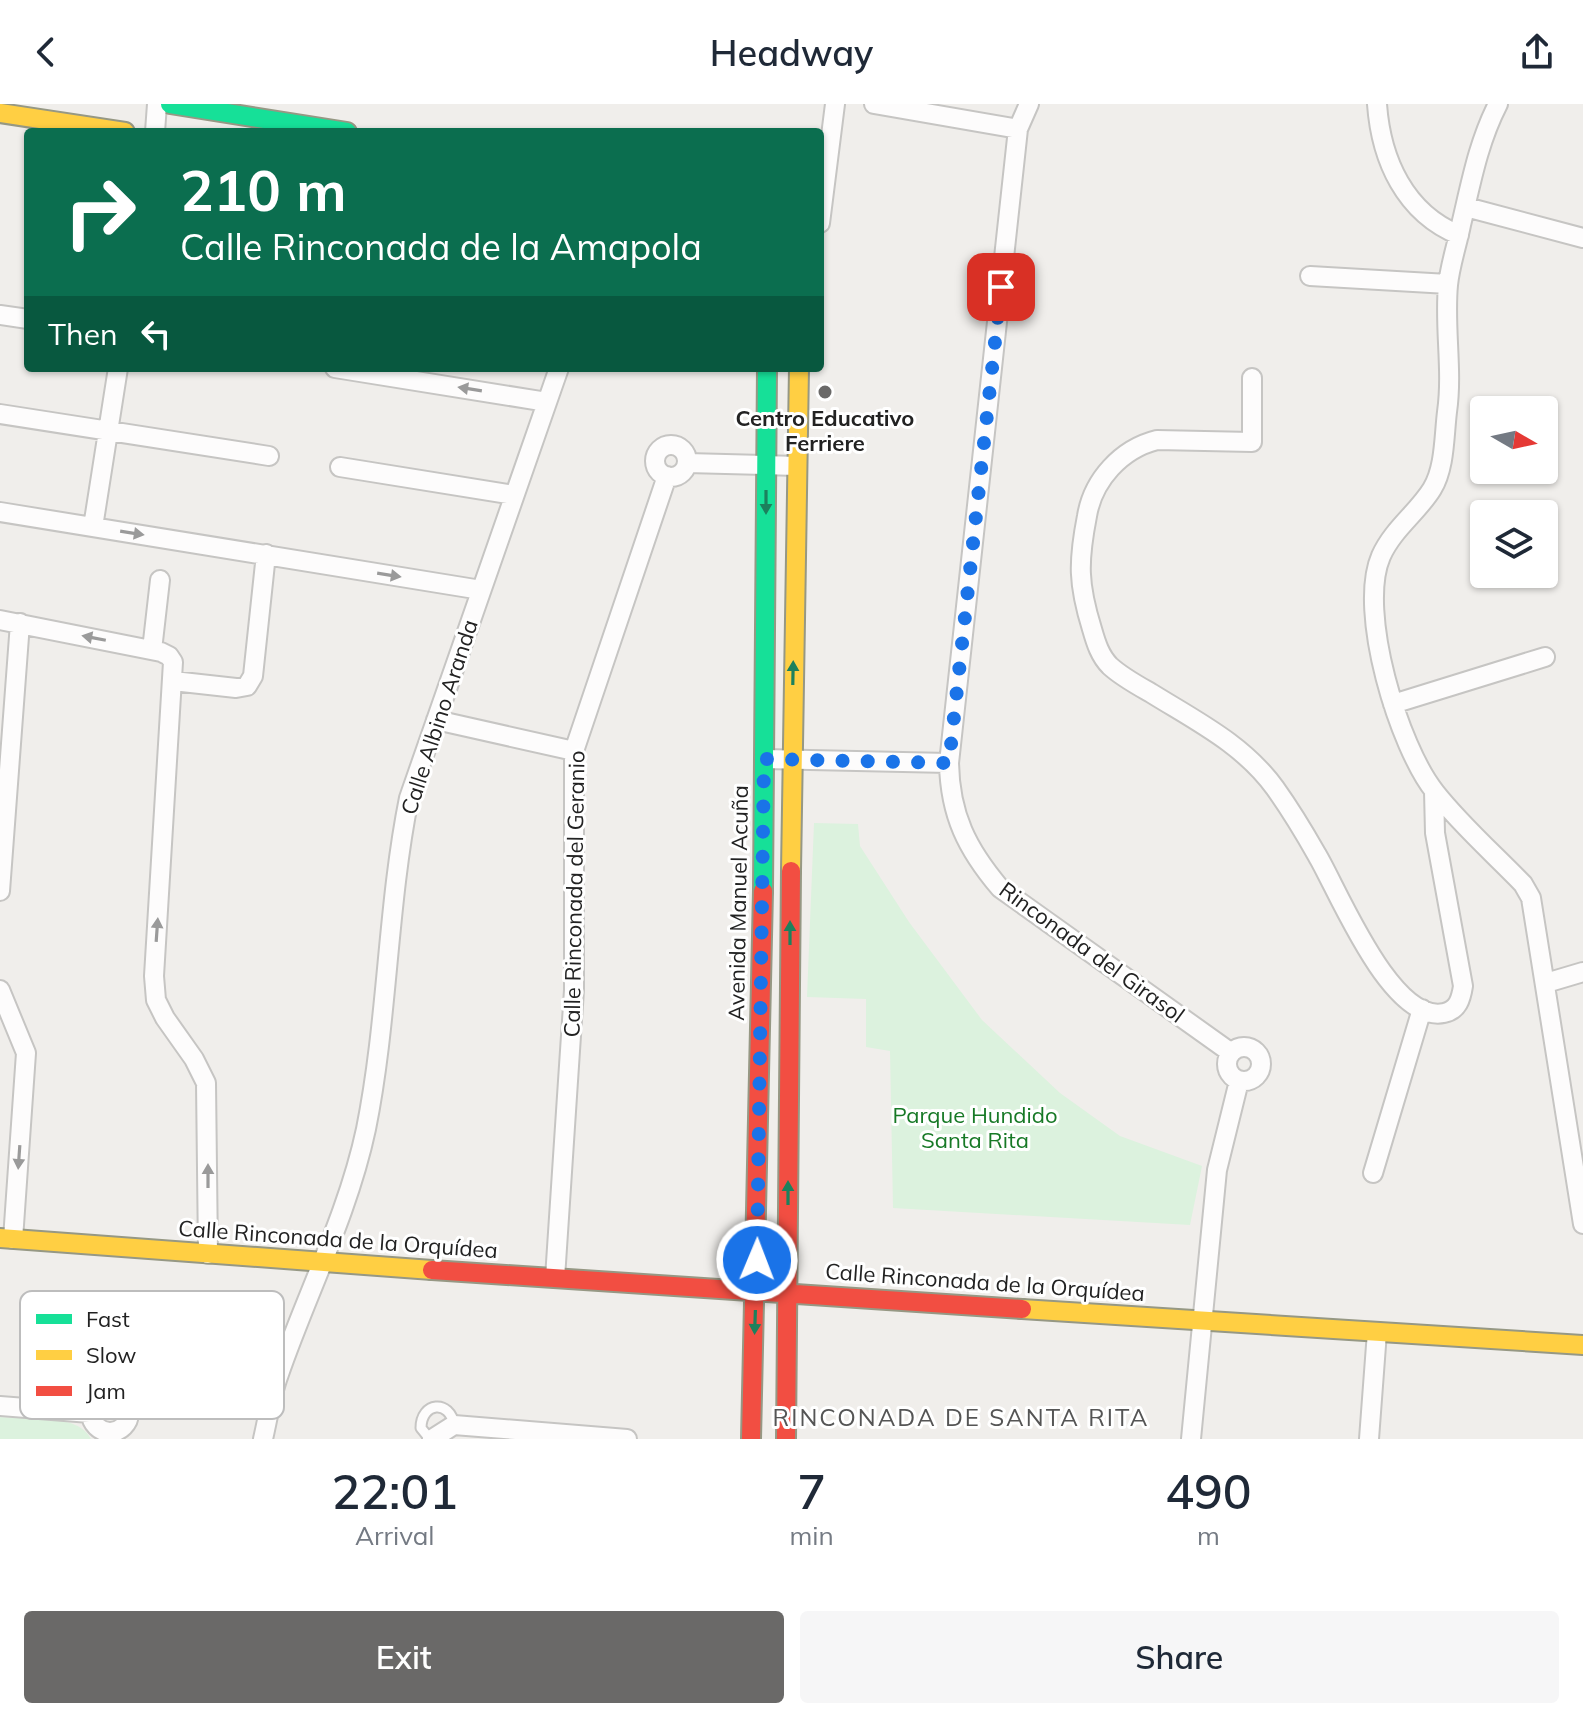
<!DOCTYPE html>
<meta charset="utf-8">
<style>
:root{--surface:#fff;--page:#f6f6f7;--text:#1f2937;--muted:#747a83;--accent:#6a6968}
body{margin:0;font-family:Mulish,sans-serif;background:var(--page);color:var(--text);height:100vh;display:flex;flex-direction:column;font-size:30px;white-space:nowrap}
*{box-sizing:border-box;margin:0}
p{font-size:26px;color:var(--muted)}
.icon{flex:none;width:44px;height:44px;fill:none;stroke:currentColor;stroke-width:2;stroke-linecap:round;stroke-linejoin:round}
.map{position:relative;height:1335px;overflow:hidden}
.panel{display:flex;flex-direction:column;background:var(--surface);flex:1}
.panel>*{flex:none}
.guide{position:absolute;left:24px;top:24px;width:800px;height:244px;border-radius:8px;box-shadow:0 2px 6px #0004;background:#0b6e4f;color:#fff;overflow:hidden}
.needle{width:52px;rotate:99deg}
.fabs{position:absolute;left:1470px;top:292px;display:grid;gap:16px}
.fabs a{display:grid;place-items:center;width:88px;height:88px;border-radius:8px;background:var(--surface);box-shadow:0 2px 6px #0004;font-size:40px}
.pin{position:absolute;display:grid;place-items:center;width:68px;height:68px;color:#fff;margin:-34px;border-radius:16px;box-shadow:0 4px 12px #0006}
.me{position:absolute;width:88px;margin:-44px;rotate:1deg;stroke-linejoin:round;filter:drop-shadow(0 0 6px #0008)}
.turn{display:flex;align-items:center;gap:28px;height:168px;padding:0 24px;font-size:36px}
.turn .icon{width:104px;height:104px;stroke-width:2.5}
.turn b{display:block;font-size:56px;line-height:68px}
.then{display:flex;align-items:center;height:76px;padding:0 24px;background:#0003;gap:16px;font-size:30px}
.eta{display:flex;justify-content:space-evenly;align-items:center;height:136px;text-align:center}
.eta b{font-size:48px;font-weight:600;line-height:56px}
.cta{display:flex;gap:16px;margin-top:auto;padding:16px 24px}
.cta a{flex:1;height:92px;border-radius:8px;background:var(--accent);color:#fff;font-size:32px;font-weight:600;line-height:92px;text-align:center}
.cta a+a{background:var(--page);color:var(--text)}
header{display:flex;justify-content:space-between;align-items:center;height:104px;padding:0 24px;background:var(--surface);font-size:36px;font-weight:600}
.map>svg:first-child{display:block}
</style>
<header><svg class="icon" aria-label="back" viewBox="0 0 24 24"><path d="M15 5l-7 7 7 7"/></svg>Headway<svg class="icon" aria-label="share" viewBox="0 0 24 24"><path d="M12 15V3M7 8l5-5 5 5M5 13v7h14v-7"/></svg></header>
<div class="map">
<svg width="1583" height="1335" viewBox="0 0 1583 1335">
<rect width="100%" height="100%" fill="#f0eeeb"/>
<path fill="#dcf2de" d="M814,719l44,1 2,22 49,76 73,98 78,73 60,43 82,30 -12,59 -297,-17 -3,-157 -24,-4v-48l-59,-2z
M0,1313c25,2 79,-4 91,22h-91z"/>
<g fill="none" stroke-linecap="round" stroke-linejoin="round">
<defs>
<path id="lane" d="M430,1335l-9,-11c0,-26 29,-29 33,-3"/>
<path id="street" d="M874,0l144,25
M1029,0l-11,25 -69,634c1,52 18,86 51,125l230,164
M1377,0c4,56 28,109 82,131
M1498,0c-20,39 -27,79 -37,121 -4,20 -11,40 -13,60 -4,42 5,85 -1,127 -3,24 -2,56 -15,77 -14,23 -39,40 -51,67 -24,55 18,191 54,236 25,32 59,62 88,92l8,14 52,326
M155,28l2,-28
M1466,103l117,31
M820,119l15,-119
M1310,172l138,8
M0,211l28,4
M335,264l212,34
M1252,274v64l-95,-2c-36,9 -64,40 -70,76 -9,46 -9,68 5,113 4,14 8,27 18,37 12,11 27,19 41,27 45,28 92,51 124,95 15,21 29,44 42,67 21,35 74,169 127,158 14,-3 17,-14 19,-27l-28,-153 -1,-42
M0,310l269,42
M655 357a16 16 0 1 1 32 0a16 16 0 1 1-32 0Z
M687,359l110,3
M340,363l174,28
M0,408l481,78
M93,423l25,-159
M0,516l161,32 8,4 4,6 -19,314 2,24 9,18 29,41 12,24 2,171
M152,546l8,-70
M173,577l63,7 11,-2 6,-10 13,-122
M1393,600l152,-47
M436,616l138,31
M764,655l185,4
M0,787l20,-268
M1546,879l37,-11
M0,886l26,63 -13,186
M1227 960a17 17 0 1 1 34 0a17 17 0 1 1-34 0Z
M1373,1069l49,-164
M555,1174l19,-288v-239l93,-275
M91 1309a19 19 0 1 1 38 0a19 19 0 1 1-38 0Z
M0,1302l90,7
M263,1335c5,-21 8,-44 16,-65 28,-81 69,-160 87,-245 22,-109 21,-222 43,-331l150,-430
M432,1335l22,-14 173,14
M1191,1335l26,-269 22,-89
M1369,1335l8,-107"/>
<path id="fast" d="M170,0l177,28
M763,787l4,-523"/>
<path id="slow" d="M0,9l125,19
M791,767l8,-503
M0,1134l432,32
M1022,1205l561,36"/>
<path id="jam" d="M432,1166l590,39
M751,1335l12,-548
M786,1335l5,-568"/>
</defs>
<use href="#lane" stroke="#c6c5c3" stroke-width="13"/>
<use href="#street" stroke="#c6c5c3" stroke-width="22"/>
<use href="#fast" stroke="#969884" stroke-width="22"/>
<use href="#slow" stroke="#969884" stroke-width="22"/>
<use href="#jam" stroke="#969884" stroke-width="22"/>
<use href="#lane" stroke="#fdfcfc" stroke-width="9"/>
<use href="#street" stroke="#fdfcfc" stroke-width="18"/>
<use href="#fast" stroke="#16e098" stroke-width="18"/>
<use href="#slow" stroke="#ffcf43" stroke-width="18"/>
<use href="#jam" stroke="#f24e42" stroke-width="18"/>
</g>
<defs><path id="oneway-solid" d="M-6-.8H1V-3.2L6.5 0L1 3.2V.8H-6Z" transform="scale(2)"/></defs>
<g fill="#9a9a9a">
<use href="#oneway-solid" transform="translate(470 285) rotate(-171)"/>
<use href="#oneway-solid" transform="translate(132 429) rotate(9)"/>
<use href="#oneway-solid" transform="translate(389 471) rotate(9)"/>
<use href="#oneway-solid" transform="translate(94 534) rotate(-169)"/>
<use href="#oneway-solid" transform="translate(157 826) rotate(-86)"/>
<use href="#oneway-solid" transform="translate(19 1053) rotate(94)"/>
<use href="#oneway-solid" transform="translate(208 1072) rotate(-90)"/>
</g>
<g fill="#1c815d">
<use href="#oneway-solid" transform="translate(766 398) rotate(90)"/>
<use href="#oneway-solid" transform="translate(793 569) rotate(-89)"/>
<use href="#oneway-solid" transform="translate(790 829) rotate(-90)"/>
<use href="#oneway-solid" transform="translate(788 1089) rotate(-90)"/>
<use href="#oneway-solid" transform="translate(755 1218) rotate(92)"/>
</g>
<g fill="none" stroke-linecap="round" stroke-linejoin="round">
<path stroke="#1a73e8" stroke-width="14" stroke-dasharray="0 25.2" d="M757,1156l7,-501 185,4 52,-476"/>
</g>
<circle fill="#6a6968" stroke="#fff" stroke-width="3" cx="825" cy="288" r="8"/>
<g text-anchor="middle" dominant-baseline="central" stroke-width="6" stroke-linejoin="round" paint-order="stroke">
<g font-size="22" font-weight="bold" fill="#222" stroke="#fff">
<text x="825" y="314">Centro Educativo<tspan x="825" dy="25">Ferriere</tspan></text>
</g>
<g font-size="22" fill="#222" stroke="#fff">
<text transform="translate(439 613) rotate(-72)">Calle Albino Aranda</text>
<text transform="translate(574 790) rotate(-89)">Calle Rinconada del Geranio</text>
<text transform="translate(738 799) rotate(-89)">Avenida Manuel Acuña</text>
<text transform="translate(1092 848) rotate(36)">Rinconada del Girasol</text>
<text transform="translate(338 1135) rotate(4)">Calle Rinconada de la Orquídea</text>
<text transform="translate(985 1178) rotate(4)">Calle Rinconada de la Orquídea</text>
</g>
<g font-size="22" fill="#177926" stroke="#fff">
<text x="975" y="1011">Parque Hundido<tspan x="975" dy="25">Santa Rita</tspan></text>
</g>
<g font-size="24" letter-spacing="2" fill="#555" stroke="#fff">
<text x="961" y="1313">RINCONADA DE SANTA RITA</text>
</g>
</g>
<rect x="20" y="1187" width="264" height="128" rx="12" fill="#fff" stroke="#bdbdbd" stroke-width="2"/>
<rect x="36" y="1210" width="36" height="10" fill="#16e098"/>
<rect x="36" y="1246" width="36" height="10" fill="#ffcf43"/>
<rect x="36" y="1282" width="36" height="10" fill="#f24e42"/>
<g font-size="22" fill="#222">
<text x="86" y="1223">Fast</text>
<text x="86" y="1259">Slow</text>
<text x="86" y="1295">Jam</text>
</g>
</svg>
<div class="fabs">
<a><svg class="needle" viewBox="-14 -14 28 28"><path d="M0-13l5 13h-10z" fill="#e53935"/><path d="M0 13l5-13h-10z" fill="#747a83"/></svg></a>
<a><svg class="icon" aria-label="layers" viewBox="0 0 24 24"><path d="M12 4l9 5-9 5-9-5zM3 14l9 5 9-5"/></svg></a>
</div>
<div class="pin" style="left:1001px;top:183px;background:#d93025"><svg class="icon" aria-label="arrive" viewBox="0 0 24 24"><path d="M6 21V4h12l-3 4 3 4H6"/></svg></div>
<svg class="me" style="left:757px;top:1156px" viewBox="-20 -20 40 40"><circle r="17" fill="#1a73e8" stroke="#fff" stroke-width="3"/><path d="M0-11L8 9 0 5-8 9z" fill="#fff"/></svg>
<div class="guide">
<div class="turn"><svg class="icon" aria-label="right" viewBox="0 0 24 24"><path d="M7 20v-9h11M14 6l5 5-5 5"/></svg><div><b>210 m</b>Calle Rinconada de la Amapola</div></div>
<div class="then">Then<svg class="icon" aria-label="left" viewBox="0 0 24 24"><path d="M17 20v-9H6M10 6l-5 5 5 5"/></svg></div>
</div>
</div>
<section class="panel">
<div class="eta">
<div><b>22:01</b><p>Arrival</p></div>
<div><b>7</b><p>min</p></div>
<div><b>490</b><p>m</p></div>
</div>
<div class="cta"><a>Exit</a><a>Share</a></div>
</section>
